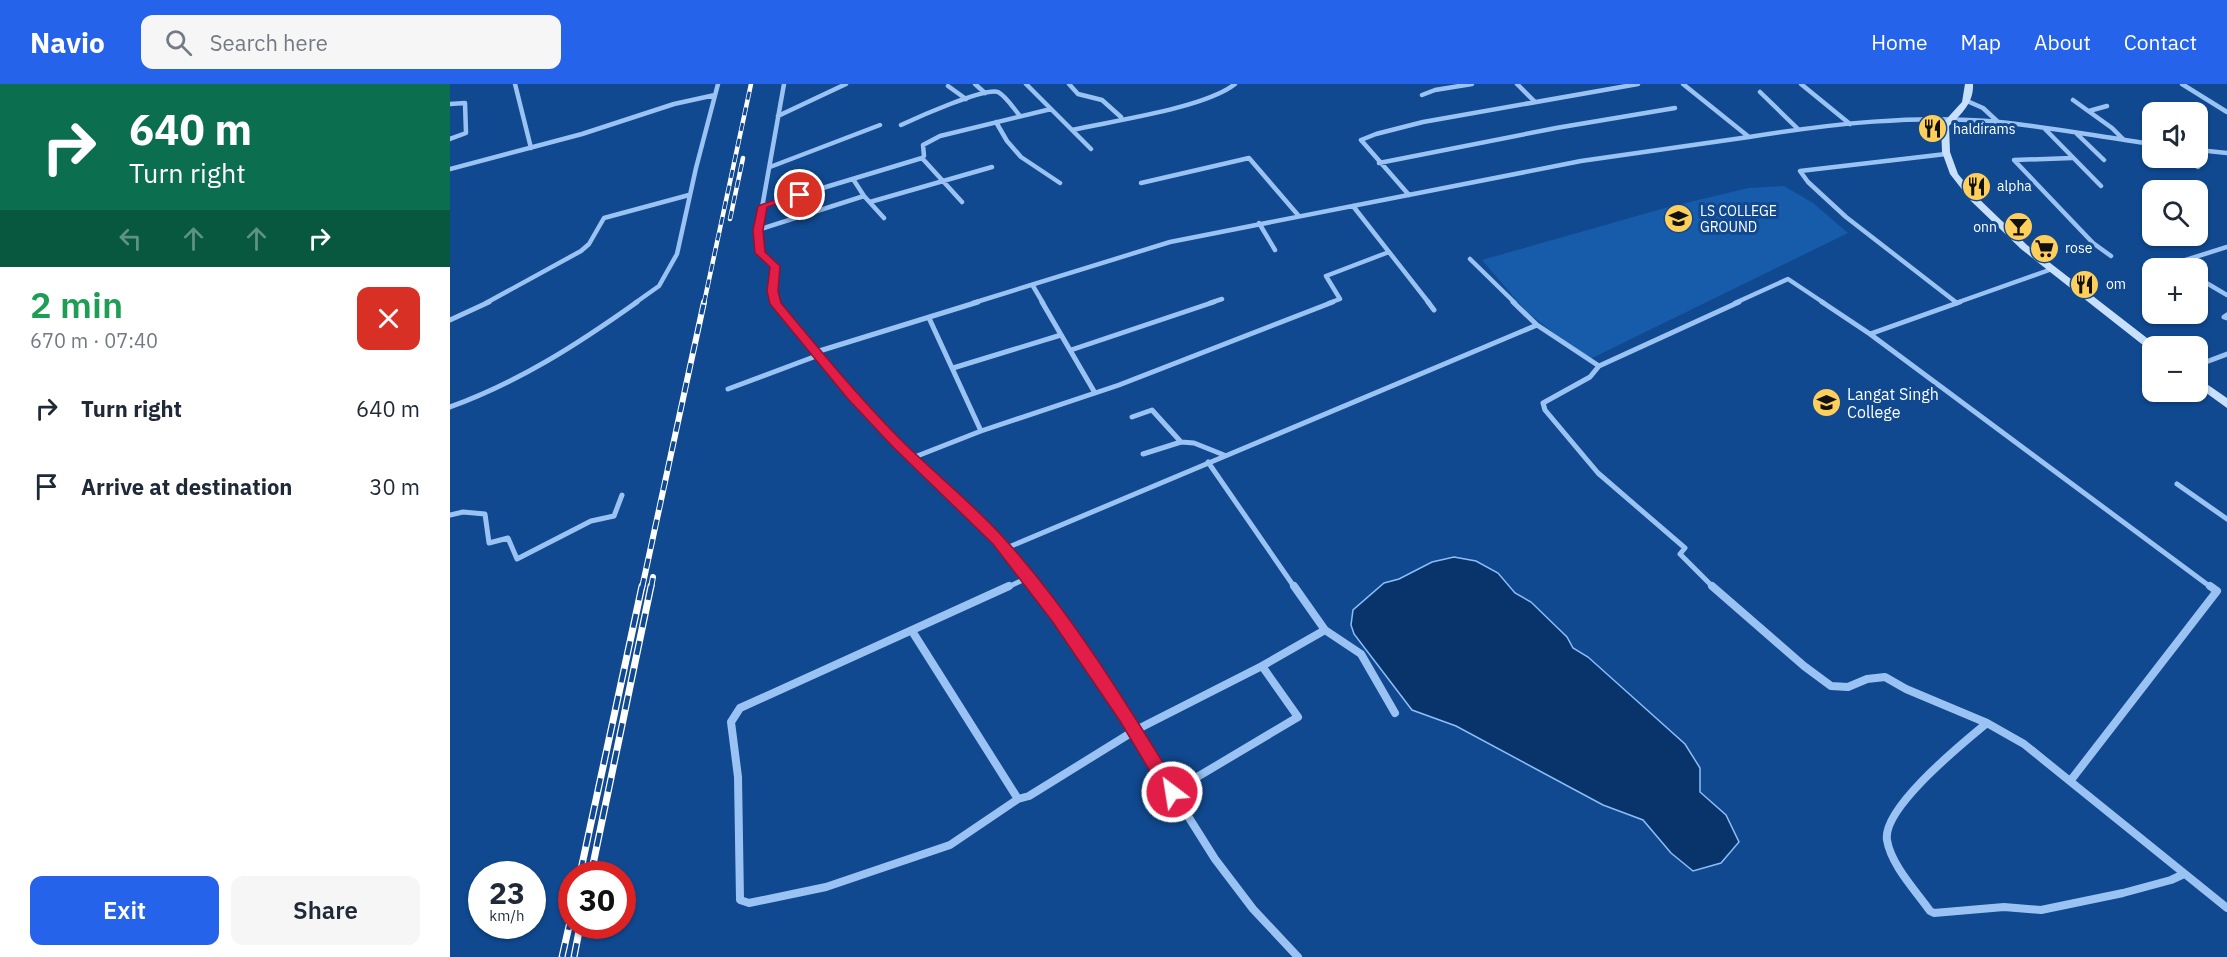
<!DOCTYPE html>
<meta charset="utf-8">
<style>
:root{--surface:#fff;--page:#f6f6f7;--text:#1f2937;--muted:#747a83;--accent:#2563eb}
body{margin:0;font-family:"IBM Plex Sans",sans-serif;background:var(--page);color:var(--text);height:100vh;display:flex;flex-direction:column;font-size:22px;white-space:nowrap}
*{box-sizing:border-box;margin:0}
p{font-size:20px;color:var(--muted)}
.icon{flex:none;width:33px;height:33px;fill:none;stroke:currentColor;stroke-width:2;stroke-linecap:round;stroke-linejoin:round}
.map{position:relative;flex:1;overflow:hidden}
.side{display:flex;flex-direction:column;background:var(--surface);width:450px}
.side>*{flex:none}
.hud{background:#0b6e4f;color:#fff;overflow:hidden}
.fabs{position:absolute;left:1692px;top:18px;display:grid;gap:12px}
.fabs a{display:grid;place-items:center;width:66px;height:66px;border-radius:12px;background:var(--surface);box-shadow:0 2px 4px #0004;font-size:30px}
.speed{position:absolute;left:18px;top:777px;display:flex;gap:12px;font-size:30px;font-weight:700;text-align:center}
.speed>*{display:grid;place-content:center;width:78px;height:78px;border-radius:50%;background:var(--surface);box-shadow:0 2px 4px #0004;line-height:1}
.speed small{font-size:15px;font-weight:400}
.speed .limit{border:9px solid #d22;background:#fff;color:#111}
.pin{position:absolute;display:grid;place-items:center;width:51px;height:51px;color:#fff;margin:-26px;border:3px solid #fff;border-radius:50%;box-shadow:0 2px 6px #0007}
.me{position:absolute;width:66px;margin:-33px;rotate:329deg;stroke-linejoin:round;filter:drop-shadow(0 0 4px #0008)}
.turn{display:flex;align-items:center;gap:21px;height:126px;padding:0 30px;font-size:27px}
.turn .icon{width:78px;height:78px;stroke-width:2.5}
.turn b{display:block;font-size:42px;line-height:51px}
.lanes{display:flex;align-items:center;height:57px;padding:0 30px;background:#0003;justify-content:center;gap:30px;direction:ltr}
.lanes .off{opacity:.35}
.round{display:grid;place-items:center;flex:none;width:63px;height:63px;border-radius:12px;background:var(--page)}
.overview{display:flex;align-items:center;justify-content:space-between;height:102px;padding:0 30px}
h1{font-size:36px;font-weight:600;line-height:45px;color:#1e9e55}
.button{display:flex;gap:12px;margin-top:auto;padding:12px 30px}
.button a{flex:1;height:69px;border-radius:12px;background:var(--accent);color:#fff;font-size:24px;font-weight:600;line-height:69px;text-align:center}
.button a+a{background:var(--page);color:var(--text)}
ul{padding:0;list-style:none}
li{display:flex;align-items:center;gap:18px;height:78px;padding:0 30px}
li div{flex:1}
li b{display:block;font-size:22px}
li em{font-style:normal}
header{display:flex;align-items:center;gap:36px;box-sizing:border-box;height:84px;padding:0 30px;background:var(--accent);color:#fff}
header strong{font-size:28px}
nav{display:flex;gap:33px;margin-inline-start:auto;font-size:21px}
.search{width:420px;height:54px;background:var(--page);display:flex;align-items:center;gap:15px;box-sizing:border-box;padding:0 21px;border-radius:12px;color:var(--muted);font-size:22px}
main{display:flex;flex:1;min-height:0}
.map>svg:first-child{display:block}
</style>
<header>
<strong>Navio</strong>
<div class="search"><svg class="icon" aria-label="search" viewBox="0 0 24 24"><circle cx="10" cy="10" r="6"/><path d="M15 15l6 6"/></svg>Search here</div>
<nav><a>Home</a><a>Map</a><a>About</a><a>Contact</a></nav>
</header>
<main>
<section class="side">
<div class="hud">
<div class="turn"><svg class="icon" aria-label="right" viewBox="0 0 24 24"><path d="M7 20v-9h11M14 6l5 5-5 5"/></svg><div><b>640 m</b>Turn right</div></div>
<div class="lanes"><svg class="icon off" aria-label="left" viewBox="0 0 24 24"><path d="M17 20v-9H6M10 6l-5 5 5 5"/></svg><svg class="icon off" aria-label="ahead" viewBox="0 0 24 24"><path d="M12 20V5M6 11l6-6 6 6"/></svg><svg class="icon off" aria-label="ahead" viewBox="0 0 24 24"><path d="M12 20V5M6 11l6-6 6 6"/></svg><svg class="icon" aria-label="right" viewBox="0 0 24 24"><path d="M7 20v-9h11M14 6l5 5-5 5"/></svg></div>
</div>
<div class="overview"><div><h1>2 min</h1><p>670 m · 07:40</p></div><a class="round" style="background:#d93025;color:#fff"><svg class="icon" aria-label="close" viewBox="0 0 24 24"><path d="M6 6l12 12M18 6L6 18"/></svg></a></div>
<ul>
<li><svg class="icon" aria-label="right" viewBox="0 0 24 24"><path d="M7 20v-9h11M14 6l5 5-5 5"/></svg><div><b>Turn right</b></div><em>640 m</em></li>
<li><svg class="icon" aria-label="arrive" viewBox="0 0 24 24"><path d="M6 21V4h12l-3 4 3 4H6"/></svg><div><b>Arrive at destination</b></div><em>30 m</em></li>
</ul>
<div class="button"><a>Exit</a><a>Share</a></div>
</section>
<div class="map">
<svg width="1777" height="873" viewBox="0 0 1777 873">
<rect width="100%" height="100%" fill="#104990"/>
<path fill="#175bab" d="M1334,102l29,17 35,30 -260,127 -62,-49 -44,-51 183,-52 83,-20z"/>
<path fill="#09346b" stroke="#8bbef7" stroke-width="1.5" d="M1004,473l22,4 22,12 17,20 16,9 36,35 6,11 15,9 97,87 15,24v24l26,23 13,27 -18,21 -28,8 -22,-18 -28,-33 -40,-15 -147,-79 -44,-16 -58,-76 -3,-9 2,-15 31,-27 15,-4 33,-17z"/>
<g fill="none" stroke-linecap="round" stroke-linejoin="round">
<path stroke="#9ac3f3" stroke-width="4.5" d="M65,0l16,64
M525,0l10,9
M576,0l65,65
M619,0l9,10 24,6 19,17
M1067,0l18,18
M1233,0l66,53c81,-13 167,-23 250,-15 51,5 102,15 153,22
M1351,0l49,40
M1732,0l45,28
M498,2l18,13
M1310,8l38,37
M972,11l13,-5 37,-6
M1623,16l39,28 11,11
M1517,17l16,7 15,14
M0,20l15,-1 1,30 -16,6
M1639,27l18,-5
M328,32l68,-32
M546,38l11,19 14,16 39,26
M451,41c15,-7 84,-38 97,-33 8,4 16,17 22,24
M1595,45l56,57
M622,46c40,-9 133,-22 163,-46
M1627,50l27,26
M1748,66l29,3
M1496,70l-146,17 8,11 38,35 111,86
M472,74l40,44
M1622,74l-58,2 79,83 18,13
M1734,74l14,9
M929,79l177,-35 119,-20
M320,83l110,-42
M0,85l132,-35 92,-30 41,-9
M403,95l11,17
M691,99l108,-25 49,57
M959,111l-48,-55 15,-6 47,-12 215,-38
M420,118l122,-35
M313,122l159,-48 2,-2 -1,-11 17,-9 111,-27
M903,122l76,97
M809,139l16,27
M308,146l106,-34 20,22
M1020,175l45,44
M1723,180l8,4
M1710,184l67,-21
M1748,194l29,17
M583,202l10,17
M36,219l95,-52 8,-7 15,-26 85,-23
M185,219l24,-17 18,-32 19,-86 22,-84
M326,219l-3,-12 2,-25 -15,-13 -2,-23 26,-146
M523,219l197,-61 411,-81 168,-24
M760,219l12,-4
M879,219l11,-4 -14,-23 63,-24
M1285,219l53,-24 36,24
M1506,219l96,-34"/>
<path stroke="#9ac3f3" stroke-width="5" d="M325,218l77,94 146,145 37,47
M592,218l53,91
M978,218l6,8
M1063,218l24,23
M1372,218l48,32 342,254
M1777,231l-3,2 3,1
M479,234l52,113
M0,236l39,-18
M1420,250l90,-32
M621,266l143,-48
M366,268l162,-50
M1748,281l29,-11
M1149,282l140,-64
M503,284l108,-33
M278,305l91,-34
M0,323c69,-25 128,-63 187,-105
M682,333l20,-7 29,32 13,1 30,12
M693,370l38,-12
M462,374l69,-27 138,-46 214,-83
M758,378l87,126
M1727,400l50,35
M0,431l13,-3 22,2 4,29 19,-5 9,21 74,-38 23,-5 8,-21
M554,465l533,-224 62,41 -9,11 -47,26 2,7 53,63 87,75 -5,6 34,34
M556,504l21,-10"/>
<path stroke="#9ac3f3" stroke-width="8" d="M559,502l-269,122 -9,14 7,55 2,123 9,3 77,-16 124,-42 68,-46 11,-3 105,-65 128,-65
M583,502l24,30 68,100 90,143 38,50 45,48
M844,502l31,44 36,24 34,59
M1262,502l92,80 27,20 17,1 19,-8 18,-2 21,12 81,34 37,21 203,164
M462,547l106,168
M1537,639c-24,20 -105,85 -100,117 4,25 29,51 43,71l4,2 70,-6 37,3 82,-17 48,-13 13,-6
M1621,696l146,-189 -7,-5
M722,708l126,-75 -36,-51 63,-36"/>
<path fill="#c9e0fd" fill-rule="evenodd" d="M1515,0h8c1,18 -11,30 -24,42l1,26 8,22 19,23 50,48 129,100 1,1h-5v4l-4,-1 -127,-100 -50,-48 -21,-27 -8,-22 -1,-27 21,-23z
M1748,294l29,20v10l-29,-21z"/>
<defs>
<path id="rail-far2" d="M280,135l13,-61
M254,219l47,-219"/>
<path id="rail-far1" d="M192,504l62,-286
M201,504l2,-11"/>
<path id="rail" d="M130,790l62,-288
M141,790l60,-288
M112,873l10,-44
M124,873l6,-31"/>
</defs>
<use href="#rail-far2" stroke="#fff" stroke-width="4.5"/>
<use href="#rail-far1" stroke="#fff" stroke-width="6"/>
<use href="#rail" stroke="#fff" stroke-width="7"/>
<use href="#rail-far2" stroke="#104990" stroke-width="3" stroke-dasharray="8" stroke-linecap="butt"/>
<use href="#rail-far1" stroke="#104990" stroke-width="4" stroke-dasharray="10" stroke-linecap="butt"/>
<use href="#rail" stroke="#104990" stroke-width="4.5" stroke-dasharray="14" stroke-linecap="butt"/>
</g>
<path fill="#e11d48" stroke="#92132f" stroke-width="1.5" d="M347,108l8,3 -38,12 -4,23 2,22 15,14 -2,25 3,12c40,48 79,96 123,140 33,32 69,61 99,94 68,75 122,164 175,250l2,5 -2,6 -6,2 -6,-2 -46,-77 -68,-100 -59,-77 -99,-96 -46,-49 -78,-95 -3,-13 3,-24 -15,-14 -2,-23 5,-24z"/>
<defs>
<symbol id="restaurant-disc" viewBox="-11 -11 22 22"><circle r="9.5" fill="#ffcf5c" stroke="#104990"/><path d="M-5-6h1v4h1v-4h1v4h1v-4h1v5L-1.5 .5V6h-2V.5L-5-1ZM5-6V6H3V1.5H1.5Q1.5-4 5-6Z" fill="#111"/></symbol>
<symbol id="university-disc" viewBox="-11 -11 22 22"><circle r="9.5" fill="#ffcf5c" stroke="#104990"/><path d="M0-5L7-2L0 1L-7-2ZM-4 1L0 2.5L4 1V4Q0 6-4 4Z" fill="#111"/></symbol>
<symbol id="bar-disc" viewBox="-11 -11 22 22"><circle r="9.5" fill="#ffcf5c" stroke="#104990"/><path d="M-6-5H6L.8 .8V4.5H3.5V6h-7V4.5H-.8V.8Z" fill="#111"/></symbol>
<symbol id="supermarket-disc" viewBox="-11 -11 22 22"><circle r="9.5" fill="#ffcf5c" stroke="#104990"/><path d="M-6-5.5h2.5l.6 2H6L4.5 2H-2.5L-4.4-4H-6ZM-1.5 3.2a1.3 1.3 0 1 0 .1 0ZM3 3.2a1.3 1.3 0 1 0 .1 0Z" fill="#111"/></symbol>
</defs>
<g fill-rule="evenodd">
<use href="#restaurant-disc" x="1466" y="28" width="33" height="33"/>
<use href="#restaurant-disc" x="1510" y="86" width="33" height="33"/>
<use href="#university-disc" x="1212" y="118" width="33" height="33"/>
<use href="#bar-disc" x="1552" y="126" width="33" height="33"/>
<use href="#supermarket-disc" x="1578" y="148" width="33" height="33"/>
<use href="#restaurant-disc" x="1618" y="184" width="33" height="33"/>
<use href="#university-disc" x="1360" y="302" width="33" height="33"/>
</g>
<g text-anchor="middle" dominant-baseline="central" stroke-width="6" stroke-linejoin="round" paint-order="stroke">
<g font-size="14" fill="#fff" stroke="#104990" text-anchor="start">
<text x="1503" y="45">haldirams</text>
<text x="1547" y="102">alpha</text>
<text x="1250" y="127">LS COLLEGE<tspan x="1250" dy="16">GROUND</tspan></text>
<text x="1547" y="143" text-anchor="end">onn</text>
<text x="1615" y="164">rose</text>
<text x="1656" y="200">om</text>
</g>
<g font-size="16" fill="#fff" stroke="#104990" text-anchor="start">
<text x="1397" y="310">Langat Singh<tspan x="1397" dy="18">College</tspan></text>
</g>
</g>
</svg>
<div class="fabs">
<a><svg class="icon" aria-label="sound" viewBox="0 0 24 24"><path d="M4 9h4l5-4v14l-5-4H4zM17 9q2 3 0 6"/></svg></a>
<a><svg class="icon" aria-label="search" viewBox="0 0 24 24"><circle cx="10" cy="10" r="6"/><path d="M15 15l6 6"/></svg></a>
<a>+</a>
<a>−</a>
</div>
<div class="speed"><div>23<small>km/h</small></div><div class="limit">30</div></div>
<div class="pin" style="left:350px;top:111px;background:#d93025"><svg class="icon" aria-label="arrive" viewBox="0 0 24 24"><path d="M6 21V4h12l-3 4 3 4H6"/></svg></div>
<svg class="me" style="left:722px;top:708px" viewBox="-20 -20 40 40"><circle r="17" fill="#e11d48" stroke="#fff" stroke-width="3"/><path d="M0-11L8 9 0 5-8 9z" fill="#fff"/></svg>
</div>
</main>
